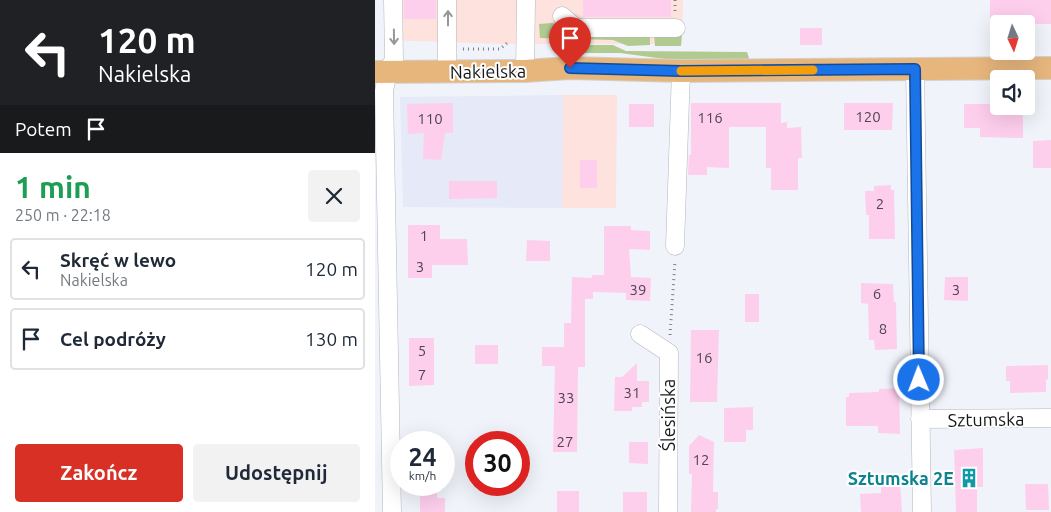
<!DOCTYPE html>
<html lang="pl">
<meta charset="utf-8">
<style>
:root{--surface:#fff;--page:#f2f2f3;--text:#1f2937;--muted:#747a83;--line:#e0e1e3;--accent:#d93025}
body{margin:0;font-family:Ubuntu,sans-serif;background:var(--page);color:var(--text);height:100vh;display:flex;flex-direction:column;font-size:19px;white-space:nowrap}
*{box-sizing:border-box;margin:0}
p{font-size:16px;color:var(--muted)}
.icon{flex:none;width:28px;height:28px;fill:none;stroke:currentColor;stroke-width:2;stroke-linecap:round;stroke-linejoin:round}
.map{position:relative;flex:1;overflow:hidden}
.details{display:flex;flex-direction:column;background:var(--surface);width:375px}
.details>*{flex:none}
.guide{background:#202124;color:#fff;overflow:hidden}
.needle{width:32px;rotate:176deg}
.controls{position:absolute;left:615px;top:15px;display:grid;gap:10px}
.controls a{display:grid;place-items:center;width:45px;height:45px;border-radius:5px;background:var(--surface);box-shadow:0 5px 20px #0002;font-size:25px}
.speed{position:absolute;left:15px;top:431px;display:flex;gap:10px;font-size:25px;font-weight:700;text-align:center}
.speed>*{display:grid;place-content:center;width:65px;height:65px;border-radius:50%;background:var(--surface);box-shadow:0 5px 20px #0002;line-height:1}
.speed small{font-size:12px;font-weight:400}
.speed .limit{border:8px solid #d22;background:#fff;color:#111}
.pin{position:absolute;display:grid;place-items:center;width:42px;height:42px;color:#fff;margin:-51px -21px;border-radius:50% 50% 50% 0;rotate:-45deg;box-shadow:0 0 5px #0007}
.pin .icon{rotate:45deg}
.me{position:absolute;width:55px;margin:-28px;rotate:359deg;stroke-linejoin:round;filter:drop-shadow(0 0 4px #0008)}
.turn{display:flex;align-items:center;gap:18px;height:105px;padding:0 15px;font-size:22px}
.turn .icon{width:65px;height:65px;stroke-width:2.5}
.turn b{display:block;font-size:35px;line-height:42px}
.then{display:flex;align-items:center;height:48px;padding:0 15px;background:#0003;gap:10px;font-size:19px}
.round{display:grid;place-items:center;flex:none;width:52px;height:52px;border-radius:5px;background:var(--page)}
.head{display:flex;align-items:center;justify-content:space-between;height:85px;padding:0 15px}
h1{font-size:30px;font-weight:700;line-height:38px;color:#1e9e55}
.button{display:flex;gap:10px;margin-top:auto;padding:10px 15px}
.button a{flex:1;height:58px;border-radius:5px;background:var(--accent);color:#fff;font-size:20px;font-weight:700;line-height:58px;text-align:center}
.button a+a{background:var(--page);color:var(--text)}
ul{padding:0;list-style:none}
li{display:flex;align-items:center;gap:15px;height:62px;margin:0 10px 8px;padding:0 5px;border:2px solid var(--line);border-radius:5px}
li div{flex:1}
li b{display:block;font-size:19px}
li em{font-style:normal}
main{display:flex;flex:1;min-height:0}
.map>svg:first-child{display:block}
</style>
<main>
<section class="details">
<div class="guide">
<div class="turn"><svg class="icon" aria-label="left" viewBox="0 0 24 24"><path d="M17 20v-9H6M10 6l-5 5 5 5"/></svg><div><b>120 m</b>Nakielska</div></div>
<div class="then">Potem<svg class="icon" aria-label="arrive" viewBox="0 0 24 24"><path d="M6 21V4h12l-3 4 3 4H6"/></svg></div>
</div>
<div class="head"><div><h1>1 min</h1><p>250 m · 22:18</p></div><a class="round"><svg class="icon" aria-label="close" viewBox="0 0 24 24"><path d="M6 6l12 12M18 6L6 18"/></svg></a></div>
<ul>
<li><svg class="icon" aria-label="left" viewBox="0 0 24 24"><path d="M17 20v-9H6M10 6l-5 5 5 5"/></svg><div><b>Skręć w lewo</b><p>Nakielska</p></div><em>120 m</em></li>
<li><svg class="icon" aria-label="arrive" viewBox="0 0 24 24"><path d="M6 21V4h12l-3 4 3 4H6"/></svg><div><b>Cel podróży</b></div><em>130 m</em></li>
</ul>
<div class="button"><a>Zakończ</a><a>Udostępnij</a></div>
</section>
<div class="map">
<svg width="676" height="512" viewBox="0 0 676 512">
<rect width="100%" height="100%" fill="#f1f3fb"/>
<path fill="#fde2de" d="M12,0h296l-1,44h-181l-114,-4z
M188,95h54l-1,113h-54z"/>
<path fill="#e5e9f8" d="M188,95l-1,113 -159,-1 -3,-110z"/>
<path fill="#b1ca90" d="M177,23l19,6 -4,10 -27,-1 -1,-14z
M202,33h73v12l-22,1 -15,-6 -39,-1z
M279,33h28l-1,13h-26z
M199,45h39l13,6 121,1 2,6 -1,2h-76l-52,-7h-46z"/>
<path fill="#feceed" d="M29,0h32v19h-32z
M208,0h88v17h-88z
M615,0h61v24h-61z
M425,28h22v17h-22z
M78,103v30h-8l-4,27 -18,-1 1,-26 -16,1 -1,-30z
M316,103h90v20l6,-1v6l14,-1 1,31h-4v32h-27v-22h-5v-41h-37v41l-22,-1v8h-19l1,-20h2z
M469,103h49l-1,27h-48z
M254,104h25v23h-25z
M589,104h35v2h24v32l-43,-1v-9h-16z
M676,140v28h-18v-27z
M205,160h17v28h-17z
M74,181h48v17l-48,1z
M516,185v5h3l1,49h-26v-24h-3l-1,-24h9v-5z
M33,225h32v14h27l1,26h-36v13h-24z
M229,226h27v4l19,1v19l-21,-1 2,28 20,1 -1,23 -24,-1v-7l-33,-1v7h-8v68h-7l-1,85h-24l2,-86h-13v-19h22v-24h7l1,-46 20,1v-3h12z
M152,240l23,1v20h-24z
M570,277h23v24l-24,-1z
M486,283l32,1 1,18h2l1,47 -22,1 -1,-10h-5l-1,-36 -7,-1z
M370,294h14v28h-14z
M316,330h28l-2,72h-27z
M34,338h25v47l-25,1z
M100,345h23v19h-23z
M262,363v18h12v21h-7v5h-10v4h-18l1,-34h7z
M673,365v15l-2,-1v13l-36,1v-12h-4v-15z
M524,388l1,46 -22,-1v-7h-32v-29h3v-4l30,-1v-3z
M378,407v23h-7v12h-22v-34z
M324,435l15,7 -1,50h5v17h-2v3h-25l1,-38h-3v-28z
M254,442h19v22l-19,-1z
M608,448v39h-6v25h-21l-2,-62z
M520,480l5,1 2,31h-41l-1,-18 21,-1v-12z
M650,484h23l1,26h-23z
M45,485h17v13h8v14h-25z
M182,491h22v21h-22z
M248,492h24v20h-24z"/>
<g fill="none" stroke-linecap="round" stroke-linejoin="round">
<defs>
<path id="minor" d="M187,16l14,12h100
M540,69l7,443
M72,71v-71
M150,71l1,-71
M300,246l6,-175
M265,334l29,19 -1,159
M545,419l131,-1
M17,512l-8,-421 4,-19 6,-13 -1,-59"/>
<path id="major" d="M0,72l150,-1 45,-3 111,3 370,-3"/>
</defs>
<use href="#minor" stroke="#b4b6bf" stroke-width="19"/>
<use href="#major" stroke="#d1d1d1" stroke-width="24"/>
<path stroke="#7d7f84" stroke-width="3" stroke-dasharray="1 4" stroke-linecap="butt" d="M300,0v12
M88,49h37l7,-6
M295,335l5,-74"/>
<use href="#minor" stroke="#fff" stroke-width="18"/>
<use href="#major" stroke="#e6b67d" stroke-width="22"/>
</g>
<defs><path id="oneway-shaft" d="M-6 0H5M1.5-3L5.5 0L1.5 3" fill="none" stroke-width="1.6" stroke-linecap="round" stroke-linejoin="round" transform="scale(1.25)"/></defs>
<g stroke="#979798">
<use href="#oneway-shaft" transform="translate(73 18) rotate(-90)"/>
<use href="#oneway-shaft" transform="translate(19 37) rotate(89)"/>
</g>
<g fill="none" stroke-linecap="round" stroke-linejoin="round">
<defs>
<path id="route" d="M195,68l111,3 234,-2 4,311"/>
</defs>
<use href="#route" stroke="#114b97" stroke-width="12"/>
<use href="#route" stroke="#1a73e8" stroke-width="9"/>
<path stroke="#f59e0b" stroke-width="9" d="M306,71l132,-1"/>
</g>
<defs>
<symbol id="building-bare" viewBox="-9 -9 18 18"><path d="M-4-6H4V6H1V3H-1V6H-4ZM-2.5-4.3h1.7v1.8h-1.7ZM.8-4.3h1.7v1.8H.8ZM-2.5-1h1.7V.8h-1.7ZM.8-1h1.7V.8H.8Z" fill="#0f9aa8" stroke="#fff" stroke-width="2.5" paint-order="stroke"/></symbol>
</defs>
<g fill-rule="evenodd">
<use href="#building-bare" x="580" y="464" width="28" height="28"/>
</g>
<g text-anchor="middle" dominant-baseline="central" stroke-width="4" stroke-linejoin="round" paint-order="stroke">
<g font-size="15" fill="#514650">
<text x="493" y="116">120</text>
<text x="335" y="117">116</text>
<text x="55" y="118">110</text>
<text x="505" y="203">2</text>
<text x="49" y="235">1</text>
<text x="45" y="266">3</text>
<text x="263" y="289">39</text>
<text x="581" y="289">3</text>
<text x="502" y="293">6</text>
<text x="508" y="328">8</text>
<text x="47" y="350">5</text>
<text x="329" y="357">16</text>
<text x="47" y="374">7</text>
<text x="257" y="392">31</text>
<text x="191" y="397">33</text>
<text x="190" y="441">27</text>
<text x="326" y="459">12</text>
</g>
<g font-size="18" fill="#17181b" stroke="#fff">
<text transform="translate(113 71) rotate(-1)">Nakielska</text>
<text transform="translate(293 415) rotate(-90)">Ślesińska</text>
<text transform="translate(611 419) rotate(-1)">Sztumska</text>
</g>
<g font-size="18" font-weight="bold" fill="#0d838f" stroke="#fff" text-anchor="end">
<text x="579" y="478">Sztumska 2E</text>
</g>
</g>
</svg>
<div class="controls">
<a><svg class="needle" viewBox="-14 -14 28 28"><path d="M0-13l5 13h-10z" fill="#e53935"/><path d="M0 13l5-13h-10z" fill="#747a83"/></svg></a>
<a><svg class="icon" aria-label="sound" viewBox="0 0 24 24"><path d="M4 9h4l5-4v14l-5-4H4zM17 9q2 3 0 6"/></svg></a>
</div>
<div class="speed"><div>24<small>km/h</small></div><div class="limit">30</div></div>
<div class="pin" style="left:195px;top:68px;background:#d93025"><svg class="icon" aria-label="arrive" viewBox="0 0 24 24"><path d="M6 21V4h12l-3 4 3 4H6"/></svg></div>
<svg class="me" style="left:544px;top:380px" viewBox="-20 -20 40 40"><circle r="17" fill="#1a73e8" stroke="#fff" stroke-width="3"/><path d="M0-11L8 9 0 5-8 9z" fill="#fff"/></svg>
</div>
</main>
